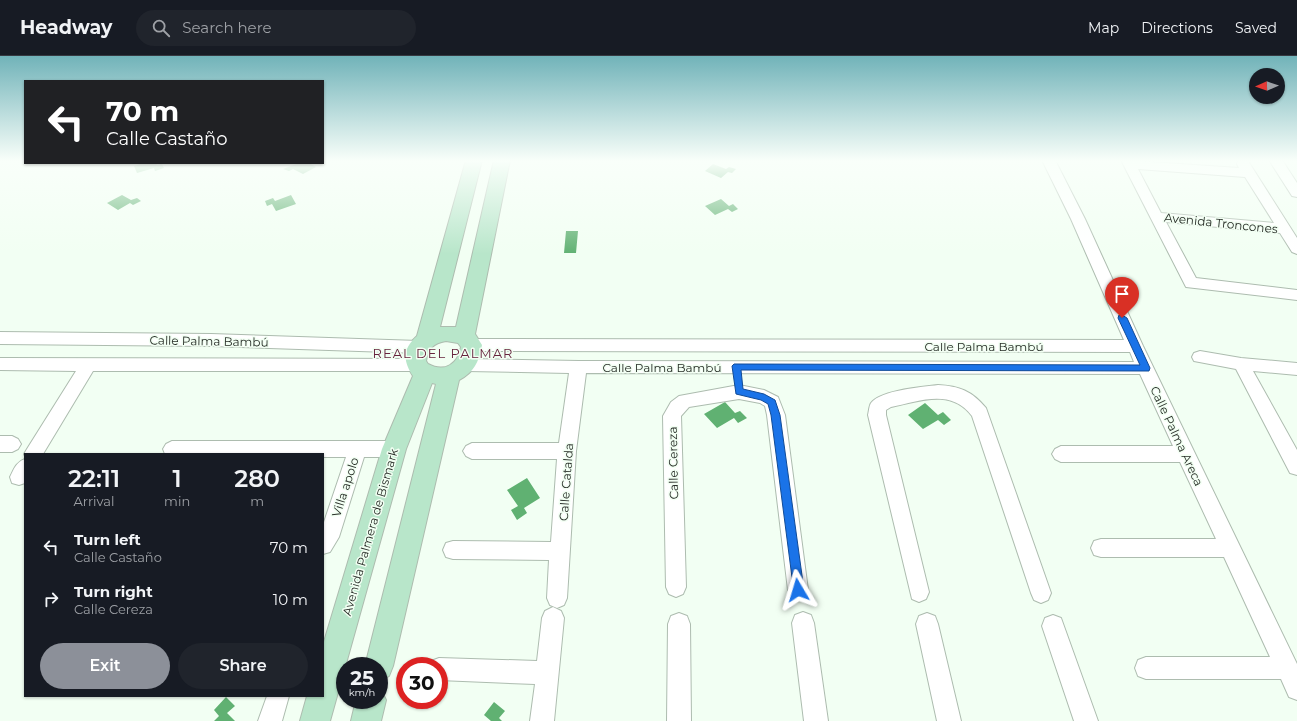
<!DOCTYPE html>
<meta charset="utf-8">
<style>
:root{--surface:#171b24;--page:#20242c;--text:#f1f3f6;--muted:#9ea1a6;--line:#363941;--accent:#8c9099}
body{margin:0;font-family:Montserrat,sans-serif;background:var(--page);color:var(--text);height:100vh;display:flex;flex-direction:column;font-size:15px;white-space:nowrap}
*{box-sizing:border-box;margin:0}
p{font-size:13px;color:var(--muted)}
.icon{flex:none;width:22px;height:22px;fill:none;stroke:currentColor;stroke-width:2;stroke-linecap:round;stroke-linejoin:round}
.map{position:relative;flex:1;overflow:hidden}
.details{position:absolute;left:24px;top:397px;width:300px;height:244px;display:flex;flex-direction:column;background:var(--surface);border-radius:0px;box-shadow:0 1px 3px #0004}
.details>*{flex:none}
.top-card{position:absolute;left:24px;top:24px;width:300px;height:84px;border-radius:0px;box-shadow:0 1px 3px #0004;background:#202124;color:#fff;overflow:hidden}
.needle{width:26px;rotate:268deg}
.controls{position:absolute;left:1249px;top:12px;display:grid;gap:8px}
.controls a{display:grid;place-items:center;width:36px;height:36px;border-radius:50%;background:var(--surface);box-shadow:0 1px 3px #0004;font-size:20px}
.speed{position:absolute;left:336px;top:601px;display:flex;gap:8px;font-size:20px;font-weight:700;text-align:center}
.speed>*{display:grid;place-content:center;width:52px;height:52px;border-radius:50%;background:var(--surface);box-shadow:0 1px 3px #0004;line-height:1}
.speed small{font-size:10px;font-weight:400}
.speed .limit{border:6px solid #d22;background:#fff;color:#111}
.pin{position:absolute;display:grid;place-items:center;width:34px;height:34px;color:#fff;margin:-41px -17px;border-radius:50% 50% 50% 0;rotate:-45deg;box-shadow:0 0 4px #0007}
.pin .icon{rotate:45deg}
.me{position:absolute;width:44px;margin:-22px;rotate:353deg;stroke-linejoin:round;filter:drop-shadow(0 0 3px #0008)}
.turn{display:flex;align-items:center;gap:14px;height:84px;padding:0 16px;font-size:18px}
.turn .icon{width:52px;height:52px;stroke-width:2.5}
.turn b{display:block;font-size:28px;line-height:34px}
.eta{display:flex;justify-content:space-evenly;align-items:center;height:68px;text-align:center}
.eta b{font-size:24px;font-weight:600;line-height:28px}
.cta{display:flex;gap:8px;margin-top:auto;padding:8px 16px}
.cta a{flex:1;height:46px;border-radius:24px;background:var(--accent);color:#fff;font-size:16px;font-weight:600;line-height:46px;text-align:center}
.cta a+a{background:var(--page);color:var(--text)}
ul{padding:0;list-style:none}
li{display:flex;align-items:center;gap:12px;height:52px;padding:0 16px}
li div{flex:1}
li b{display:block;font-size:15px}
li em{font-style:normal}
header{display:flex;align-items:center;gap:24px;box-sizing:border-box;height:56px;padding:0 20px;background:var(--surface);border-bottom:1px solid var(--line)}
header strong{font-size:19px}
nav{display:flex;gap:22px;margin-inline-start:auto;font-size:14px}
.search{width:280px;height:36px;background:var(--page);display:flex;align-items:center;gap:10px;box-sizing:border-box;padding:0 14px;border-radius:22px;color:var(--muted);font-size:15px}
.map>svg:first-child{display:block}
</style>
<header>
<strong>Headway</strong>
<div class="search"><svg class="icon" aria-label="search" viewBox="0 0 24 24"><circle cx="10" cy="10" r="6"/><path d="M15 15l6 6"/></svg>Search here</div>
<nav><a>Map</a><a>Directions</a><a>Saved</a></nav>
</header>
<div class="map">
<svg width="1297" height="665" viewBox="0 0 1297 665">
<rect width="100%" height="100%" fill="#f2fff3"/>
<path fill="#60b172" d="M143,107h13l1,2 5,-1 2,4 -9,3 -1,-3 -17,5 -3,-7z
M299,107h10l7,4 -13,7 -10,-5 -4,2 -6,-2z
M713,108l13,5 3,-2 7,2 -4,4 -4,-1 -7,6 -16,-7z
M122,139l9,5 6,-2 4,3 -8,4 -3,-2 -12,7 -11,-7z
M291,139l5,9 -20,7 -4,-7 -5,2 -2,-5 8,-3 2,3z
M721,143l8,7 4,-2 5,5 -6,3 -4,-3 -13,6 -10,-9z
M566,175h12l-2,22h-12z
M725,346l10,11 5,-2 7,7 -9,5 -4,-5 -17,10 -13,-14z
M925,347l13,12 5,-3 8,8 -7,5 -6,-5 -15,9 -15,-14z
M527,422l13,20 -16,10 3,5 -10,7 -6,-10 7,-4 -11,-16z
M226,641l9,9 -8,7 8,8h-21l5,-5 -5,-6z
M494,646l11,9 -6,7 3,3h-11l-7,-6z"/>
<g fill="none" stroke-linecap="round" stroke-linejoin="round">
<defs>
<path id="street" d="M1042,104h13l30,59 58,127 154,318v36l-8,-3 -8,-18h-135l-8,-3 -3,-8 3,-8 8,-3h124l-46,-100h-123l-7,-2 -3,-7 3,-7 7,-2h115l-36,-77h-119l-6,-3 -3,-5 3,-5 6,-3h112l-33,-72 -554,-1 -10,78 -9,147 -3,7 -7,3 -7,-3 -3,-7 2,-38 -96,-1 -7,-2 -3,-7 3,-7 7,-2 98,1 6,-83h-85l-6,-3 -3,-5 3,-5 6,-3h87l10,-70 -102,-2 -6,-2 -2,-4 2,-4 6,-2 112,2 555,1 -4,-10 -658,-1 -6,-2 -2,-4 2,-4 6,-2 652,1 -53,-121z
M1121,104l118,8 -2,-4 1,-3h10l49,77v16l-5,-2 -12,-19 -114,-11 30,56 101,12v10l-111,-13zM1138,113l107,8 29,46 -113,-10z
M1269,104h13l15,23v14l-5,-1z
M0,276l211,2 208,7 6,2 2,4 -2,4 -6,2 -208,-7 -211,-2z
M1200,295l41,7 56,5v12l-44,-4 44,79v25l-7,-2 -54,-104 -42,-8 -2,-4 2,-4z
M0,302l416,1 6,2 2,4 -2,4 -6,2h-323l-50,83h-18v2l-1,-2 3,-5 49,-78 -76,-1z
M739,329l25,5 14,7 7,18 23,175 -3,7 -7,3 -7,-3 -3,-7 -21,-175 -2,-9 -5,-3 -21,-4 -50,8 -8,9 5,171 -3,7 -7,3 -7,-3 -3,-7 -3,-171 8,-14 8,-6z
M938,329c21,1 34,6 48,23l65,185 -3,7 -7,3 -7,-3 -3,-7 -59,-177c-21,-28 -52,-15 -81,-9l-5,3v5l43,177 -3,7 -7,3 -7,-3 -44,-184c1,-4 1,-9 3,-12 10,-13 51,-16 67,-18z
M0,380h12l6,3 3,5 -3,5 -6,3h-12z
M172,385h222l6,3 3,5 -3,5 -6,3h-30l-25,80 -9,15 -7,2v-29l23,-68h-23v-3h-158l-2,-5 3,-5z
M25,403v24l-6,2 -7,-2 -2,-6c4,-8 6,-15 15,-18z
M553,551l8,4 3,7 -10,103h-24l5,-37 -96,-4v-14h-10l2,-5 8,-3 98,3 5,-43 3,-7z
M803,556l8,3 3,8 14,98h-24l-12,-98 3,-8z
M679,557l8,3 3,8 1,97h-24l1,-97 3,-8z
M927,557l8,3 3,8 23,97h-24l-21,-97 3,-8z
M1053,559l8,3 37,103h-24l-32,-95 3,-8z
M267,640h22l-7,25h-24z"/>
<path id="secondary" d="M466,104h16l-42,167h16l38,-167h16l-35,174 7,11c-3,17 -8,27 -23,35l-66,286 -4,10 -10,4v-14h-14l71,-282 -4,-1 -26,66 -76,272h-30l7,-25h16v-51l59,-196 31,-73c-10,-15 -11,-27 4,-40zM446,285l12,2 3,4c-3,17 -16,26 -33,17l-2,-3c2,-12 7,-18 20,-20z
M379,633l2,1 5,10 -5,21h-30l5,-21h23z"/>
</defs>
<use href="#street" stroke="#adbcaf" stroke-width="2"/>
<use href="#secondary" stroke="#adbcaf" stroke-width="2"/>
<use href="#street" fill="#fff" fill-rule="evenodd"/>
<use href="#secondary" fill="#b8e6ca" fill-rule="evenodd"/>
</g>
<linearGradient id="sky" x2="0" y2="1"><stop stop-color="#71b3b9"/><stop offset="0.53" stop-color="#f9fffa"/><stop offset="1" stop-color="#f9fffa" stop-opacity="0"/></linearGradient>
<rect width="1297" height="198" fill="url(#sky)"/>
<path fill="#1a73e8" stroke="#114b97" d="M1119,259h3l5,3 23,50 -1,3 -408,-1 2,19 21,5 11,6 5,15 24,175 -2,3 -4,2 -4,-2 -23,-178 -3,-11 -7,-4 -25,-6 -4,-28 2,-2 406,1 -22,-47z"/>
<g text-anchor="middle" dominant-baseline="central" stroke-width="3" stroke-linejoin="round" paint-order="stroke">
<g font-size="12" fill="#262c26" stroke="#f2fff3">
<text transform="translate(1221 167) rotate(6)">Avenida Troncones</text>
<text transform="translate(209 285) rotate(1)">Calle Palma Bambú</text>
<text x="984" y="290">Calle Palma Bambú</text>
<text x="662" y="311">Calle Palma Bambú</text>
<text transform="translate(1177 380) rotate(65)">Calle Palma Areca</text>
<text transform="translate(673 407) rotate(-91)">Calle Cereza</text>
<text transform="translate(566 426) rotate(-86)">Calle Catalda</text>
<text transform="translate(345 431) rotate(-72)">Villa apolo</text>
<text transform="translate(370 476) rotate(-74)">Avenida Palmera de Bismark</text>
</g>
<g font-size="13" letter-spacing="1" fill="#66233d" stroke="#f2fff3">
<text x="443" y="297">REAL DEL PALMAR</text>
</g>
</g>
</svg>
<div class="controls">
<a><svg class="needle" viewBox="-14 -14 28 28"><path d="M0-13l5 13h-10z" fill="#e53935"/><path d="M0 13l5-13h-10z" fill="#9ea1a6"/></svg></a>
</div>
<div class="speed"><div>25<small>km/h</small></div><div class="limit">30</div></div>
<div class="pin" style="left:1122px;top:262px;background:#d93025"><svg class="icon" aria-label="arrive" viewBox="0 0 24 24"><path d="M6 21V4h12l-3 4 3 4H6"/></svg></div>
<svg class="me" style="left:798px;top:534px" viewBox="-20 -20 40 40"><path d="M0-17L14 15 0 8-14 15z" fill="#1a73e8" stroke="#fff" stroke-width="4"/></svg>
<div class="top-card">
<div class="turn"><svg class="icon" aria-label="left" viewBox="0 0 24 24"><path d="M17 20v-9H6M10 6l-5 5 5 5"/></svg><div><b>70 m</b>Calle Castaño</div></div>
</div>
<section class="details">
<div class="eta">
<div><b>22:11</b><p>Arrival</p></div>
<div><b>1</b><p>min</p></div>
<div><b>280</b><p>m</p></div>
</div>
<ul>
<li><svg class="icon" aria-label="left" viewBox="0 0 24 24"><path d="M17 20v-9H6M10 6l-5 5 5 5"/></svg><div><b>Turn left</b><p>Calle Castaño</p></div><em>70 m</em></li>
<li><svg class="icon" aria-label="right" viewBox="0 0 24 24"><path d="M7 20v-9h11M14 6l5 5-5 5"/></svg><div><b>Turn right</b><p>Calle Cereza</p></div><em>10 m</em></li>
</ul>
<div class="cta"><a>Exit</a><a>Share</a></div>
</section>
</div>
